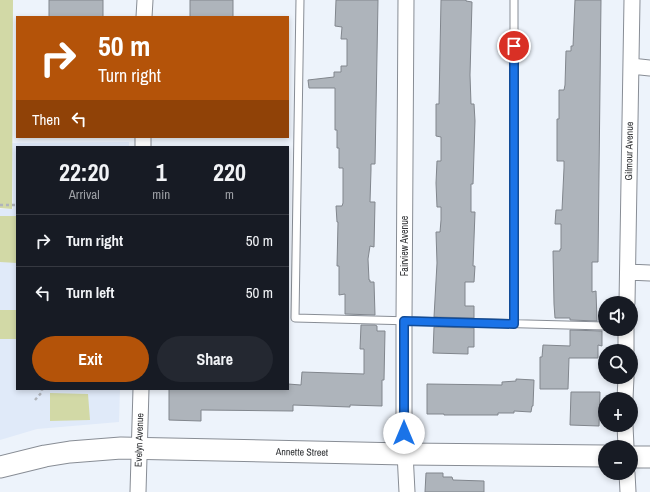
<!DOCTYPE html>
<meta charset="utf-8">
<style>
:root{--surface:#171b24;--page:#242831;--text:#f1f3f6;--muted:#9ea1a6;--line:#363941;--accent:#b45309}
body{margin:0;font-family:"Archivo Narrow",sans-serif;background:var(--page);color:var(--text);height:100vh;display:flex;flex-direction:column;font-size:15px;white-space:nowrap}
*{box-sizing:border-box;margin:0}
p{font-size:13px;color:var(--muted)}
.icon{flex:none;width:22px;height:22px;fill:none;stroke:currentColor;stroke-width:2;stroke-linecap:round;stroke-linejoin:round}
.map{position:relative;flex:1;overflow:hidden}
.panel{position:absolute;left:16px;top:146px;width:273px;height:244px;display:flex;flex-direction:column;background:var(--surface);border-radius:0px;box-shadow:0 2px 6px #0003}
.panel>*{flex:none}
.guide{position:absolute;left:16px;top:16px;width:273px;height:122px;border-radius:0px;box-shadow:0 2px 6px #0003;background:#b45309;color:#fff;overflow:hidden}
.tools{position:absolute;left:598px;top:296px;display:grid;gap:8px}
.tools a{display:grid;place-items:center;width:40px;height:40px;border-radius:50%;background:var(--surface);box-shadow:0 2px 6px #0003;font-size:20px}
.pin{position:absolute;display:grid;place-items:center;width:34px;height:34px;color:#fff;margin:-17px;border:2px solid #fff;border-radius:50%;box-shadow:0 1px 4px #0007}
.me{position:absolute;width:44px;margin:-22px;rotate:0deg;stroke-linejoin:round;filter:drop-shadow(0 0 3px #0008)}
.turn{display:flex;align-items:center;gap:14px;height:84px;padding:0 16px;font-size:18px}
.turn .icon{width:52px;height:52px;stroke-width:2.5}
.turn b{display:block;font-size:28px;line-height:34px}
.then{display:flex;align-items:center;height:38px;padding:0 16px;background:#0003;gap:8px;font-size:15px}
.eta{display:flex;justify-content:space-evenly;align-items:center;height:68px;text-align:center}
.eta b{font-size:24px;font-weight:700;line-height:28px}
.action{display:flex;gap:8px;margin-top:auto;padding:8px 16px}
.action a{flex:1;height:46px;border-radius:24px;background:var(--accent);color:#fff;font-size:16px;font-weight:700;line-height:46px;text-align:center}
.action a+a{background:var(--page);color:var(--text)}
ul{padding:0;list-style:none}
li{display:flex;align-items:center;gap:12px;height:52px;padding:0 16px;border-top:1px solid var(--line)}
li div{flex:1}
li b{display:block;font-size:15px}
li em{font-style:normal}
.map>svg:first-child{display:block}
</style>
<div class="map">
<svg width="650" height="492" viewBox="0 0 650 492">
<rect width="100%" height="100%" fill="#edf3fb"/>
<path fill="#e0eaf9" d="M129,142v5h-112v242h103l-1,33 -82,7 -37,11v-231h13l-1,-66z"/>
<path fill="#d2d9a6" d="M0,0h13l-1,209 -12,-1z
M0,216h17v47l-17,-1z
M0,310h17v29h-17z
M50,393l38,1 2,26 -40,1z"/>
<path fill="#aeb4bb" stroke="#81868d" d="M49,0h54v17h-54z
M190,0h43v17h-43z
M336,0h42l-3,164h-4v6l-1,32h5l-1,45 -4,-1 -2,13 1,21h1v2h4l1,33 -30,-1v-20l-6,1v-29h-2l1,-44h-1l-1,-16h6l1,-3v-35h-4v-20h-2v-18h-2v-42h-26l-1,-8 26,-3v-5h7v-6h6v-27h-6l1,-12 -7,-1z
M441,0h25v1l6,1 -2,73 1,29h3l1,17 -2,63h-2v28h4l-2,54h2l-1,16h-9v24h9v12l-40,-1 3,-54 -1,-31h4l1,-12v-13h-4l-1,-24 1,-22h4v-24l-5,-1v-32h3z
M575,0h26l-3,262h-6v30l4,-1 1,30 -27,-1v-2h-15l-1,-14 -1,-53h7v-2h1v-25h-6l1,-14h6l2,-42v-7h-7v-42h2v-29h5l1,-5 1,-34h5v-5h2z
M361,325h14l2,1v5h8l-1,49h-2v26l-32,-1v2l-57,-2v6l-92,-1v11l-32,-1v-31h119v-5l13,1 1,-13 62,2v-25h-4z
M434,327l40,1v19h-6v7l-35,-1z
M570,330l32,1v15l-4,-1v13h-29l-1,31h-28v-32h2l1,-12 27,1z
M516,379l18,1 -1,26h-1l-1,6 -17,-1v2h-16v2h-54v-1h-17v-30l75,1v-3l14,-1z
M571,392h29l-1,34 -29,-1z
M426,473h17v4h9l1,3 31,1v11h-59z"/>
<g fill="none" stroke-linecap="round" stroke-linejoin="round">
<defs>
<path id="lane" d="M300,0l-5,318 310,8
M514,0v324"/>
<path id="street" d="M406,0l-2,321v112l3,59
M144,17l1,-17
M631,66l19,2
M143,147v-10
M628,272l22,1
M627,303l5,-303
M626,351v-22
M625,399l1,-22
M625,425l1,22
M627,473l1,19
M138,492l3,-103"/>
<path id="secondary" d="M631,457h19
M0,467l45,-11 25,-4 51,-4 284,6 200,2"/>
</defs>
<use href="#lane" stroke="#888d95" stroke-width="9"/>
<use href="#street" stroke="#888d95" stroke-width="17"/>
<use href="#secondary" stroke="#888d95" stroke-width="23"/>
<path stroke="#b0b4bb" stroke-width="2.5" stroke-dasharray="3 3" stroke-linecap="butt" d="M0,205h17
M35,400l7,-8v-3"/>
<use href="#lane" stroke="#fff" stroke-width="7"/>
<use href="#street" stroke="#fff" stroke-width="15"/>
<use href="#secondary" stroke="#fff" stroke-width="21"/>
</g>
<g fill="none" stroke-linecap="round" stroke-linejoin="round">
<defs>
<path id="route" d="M404,433v-112l110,3v-278"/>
</defs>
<use href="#route" stroke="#114b97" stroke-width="10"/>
<use href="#route" stroke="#1a73e8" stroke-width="7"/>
</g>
<g text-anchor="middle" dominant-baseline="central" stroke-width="3.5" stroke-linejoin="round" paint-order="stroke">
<g font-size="10" fill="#303235" stroke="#fff">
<text transform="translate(629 151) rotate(-89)">Gilmour Avenue</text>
<text transform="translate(404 246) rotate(-90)">Fairview Avenue</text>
<text transform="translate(139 440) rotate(-88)">Evelyn Avenue</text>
<text transform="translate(302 452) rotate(1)">Annette Street</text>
</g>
</g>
</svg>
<div class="tools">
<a><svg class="icon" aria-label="sound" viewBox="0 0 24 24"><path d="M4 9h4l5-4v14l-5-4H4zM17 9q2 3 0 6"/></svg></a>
<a><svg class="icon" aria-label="search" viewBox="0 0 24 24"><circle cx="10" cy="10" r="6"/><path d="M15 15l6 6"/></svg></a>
<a>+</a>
<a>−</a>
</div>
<div class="pin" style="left:514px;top:46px;background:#d93025"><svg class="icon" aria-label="arrive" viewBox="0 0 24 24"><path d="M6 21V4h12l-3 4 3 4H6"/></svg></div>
<svg class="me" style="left:404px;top:433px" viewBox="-20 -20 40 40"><circle r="19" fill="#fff"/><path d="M0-13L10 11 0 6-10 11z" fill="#1a73e8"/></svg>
<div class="guide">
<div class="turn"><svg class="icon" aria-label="right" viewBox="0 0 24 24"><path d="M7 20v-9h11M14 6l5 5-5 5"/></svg><div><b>50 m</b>Turn right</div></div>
<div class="then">Then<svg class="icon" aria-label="left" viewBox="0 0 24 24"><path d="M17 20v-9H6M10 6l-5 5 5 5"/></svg></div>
</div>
<section class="panel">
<div class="eta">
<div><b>22:20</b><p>Arrival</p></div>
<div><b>1</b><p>min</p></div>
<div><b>220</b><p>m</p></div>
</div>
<ul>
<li><svg class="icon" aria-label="right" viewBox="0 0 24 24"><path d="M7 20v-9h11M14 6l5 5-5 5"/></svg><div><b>Turn right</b></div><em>50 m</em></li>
<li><svg class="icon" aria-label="left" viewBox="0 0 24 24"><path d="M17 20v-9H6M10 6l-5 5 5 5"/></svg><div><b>Turn left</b></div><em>50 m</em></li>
</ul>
<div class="action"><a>Exit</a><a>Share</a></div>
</section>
</div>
